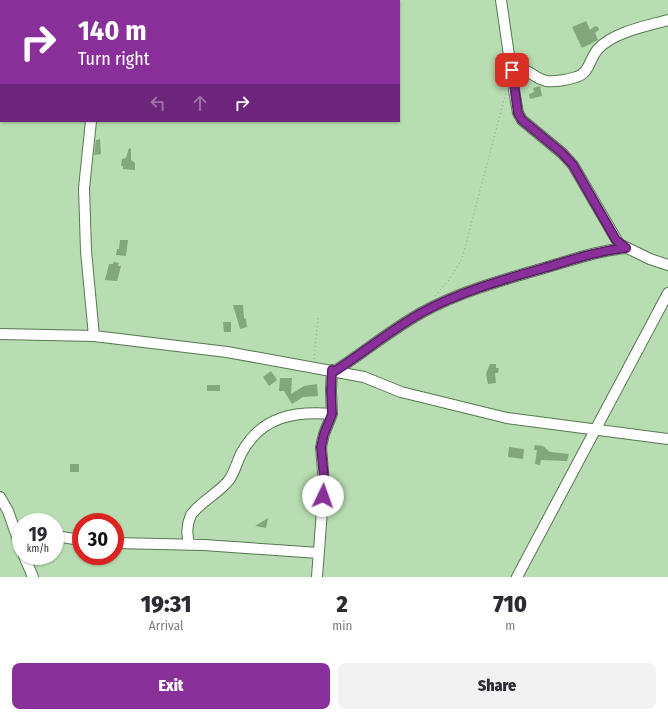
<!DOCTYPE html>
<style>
:root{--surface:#fff;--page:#f2f2f3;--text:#2b2b33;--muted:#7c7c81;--accent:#892f9a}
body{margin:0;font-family:"Fira Sans Condensed",sans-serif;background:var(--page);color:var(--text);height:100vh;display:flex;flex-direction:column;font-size:15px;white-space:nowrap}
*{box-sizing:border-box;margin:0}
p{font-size:13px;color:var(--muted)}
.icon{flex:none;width:22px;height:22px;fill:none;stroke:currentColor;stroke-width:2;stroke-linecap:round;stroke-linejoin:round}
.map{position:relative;height:577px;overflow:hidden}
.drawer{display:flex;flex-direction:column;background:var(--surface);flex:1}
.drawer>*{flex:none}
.top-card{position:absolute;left:0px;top:0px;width:400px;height:122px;box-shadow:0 1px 3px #0004;background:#892f9a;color:#fff;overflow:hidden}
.speed{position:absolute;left:12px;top:513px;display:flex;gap:8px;font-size:20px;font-weight:700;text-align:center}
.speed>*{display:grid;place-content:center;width:52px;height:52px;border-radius:50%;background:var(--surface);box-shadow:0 1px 3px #0004;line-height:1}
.speed small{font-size:10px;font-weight:400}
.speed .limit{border:6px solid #d22;background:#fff;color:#111}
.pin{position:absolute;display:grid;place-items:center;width:34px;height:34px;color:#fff;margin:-17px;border-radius:8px;box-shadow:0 2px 6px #0006}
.me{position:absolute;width:44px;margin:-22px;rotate:3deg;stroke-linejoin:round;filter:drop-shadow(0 0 3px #0008)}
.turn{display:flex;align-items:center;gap:14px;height:84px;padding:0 12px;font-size:18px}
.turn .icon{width:52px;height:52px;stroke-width:2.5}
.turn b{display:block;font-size:28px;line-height:34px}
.lanes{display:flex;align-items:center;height:38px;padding:0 12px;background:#0003;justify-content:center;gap:20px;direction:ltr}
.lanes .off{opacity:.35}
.eta{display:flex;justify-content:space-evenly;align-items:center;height:68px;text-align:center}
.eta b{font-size:24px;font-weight:800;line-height:28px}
.cta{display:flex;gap:8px;margin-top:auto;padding:8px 12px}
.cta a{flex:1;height:46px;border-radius:8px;background:var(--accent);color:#fff;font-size:16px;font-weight:800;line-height:46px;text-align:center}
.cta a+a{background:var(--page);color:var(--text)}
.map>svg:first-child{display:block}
</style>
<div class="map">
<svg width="668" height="577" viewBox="0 0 668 577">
<rect width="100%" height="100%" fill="#b8ddb2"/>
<path fill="#83a67d" d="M586,21l4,9 5,-4 3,1 1,3 -4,3 3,7 -16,8 -10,-21z
M540,86l2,10 -12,3 -1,-5 5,-2 -1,-4z
M100,139l1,15 -7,1 2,-15z
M129,148l2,1v11l4,3v7l-12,-1v-3h-2l1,-7 4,-1z
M120,240h8l-2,16 -10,-1 1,-6h2z
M114,262l5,1 -1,3h3l-4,15 -12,-1 4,-16h4z
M233,305h10l1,13 2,1 1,8 -7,2z
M223,322h8v10h-7z
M490,364h6v4h3l-1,5h-3l1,10 -8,1 -2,-10z
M271,371l6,9 -8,6 -6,-9z
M280,378h12l-1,16 13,-8 13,-2 1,12 -15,1 -11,7 -8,-13h-5z
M207,385h13v6h-13z
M535,445l8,1 7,6 19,2 -2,7 -26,-1 -1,5 -5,-1 2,-14h-3z
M509,447l15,2 -1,10 -15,-2z
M70,464h9v8h-9z
M268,518l-2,10 -11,-2z"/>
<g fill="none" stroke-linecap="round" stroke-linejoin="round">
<defs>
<path id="minor" d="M501,0l13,90 4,23 4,7 40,33 11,12 46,79 31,15 18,6
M512,70c21,-2 18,7 34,11 8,1 22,-1 30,-4 14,-4 13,-18 22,-28 15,-17 49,-23 70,-29
M91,121l-7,67 2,63 8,85
M0,334l94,2 133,16 137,25 37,15 106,26 161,21
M335,371c29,-19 56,-41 86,-58 38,-21 81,-33 123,-45 29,-8 51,-17 82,-20
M0,497l8,14 13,37
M55,536l26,4
M115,543l89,2 115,8
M189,545c-2,-11 -3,-19 2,-30 10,-14 27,-21 38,-35 6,-8 8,-19 13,-28 20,-36 53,-41 90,-38
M24,556l9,21
M317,577l7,-93 -3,-37 3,-13 8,-20 -1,-24 1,-20
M517,577l151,-284"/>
</defs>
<use href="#minor" stroke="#567750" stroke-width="12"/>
<path stroke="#88a583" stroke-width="1" stroke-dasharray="1 3" stroke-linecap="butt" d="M275,1v-1
M435,296l14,-16 13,-21 44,-167
M314,359l4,-42"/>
<use href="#minor" stroke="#fff" stroke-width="10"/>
</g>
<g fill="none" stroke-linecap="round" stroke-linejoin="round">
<defs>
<path id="route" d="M323,496l1,-19 -3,-30 3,-13 8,-20 -1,-24 1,-20 3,1c29,-19 56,-41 86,-58 38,-21 81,-33 123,-45 28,-8 52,-17 82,-20l-10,-8 -43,-75 -11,-12 -40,-33 -4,-7 -6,-43"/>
</defs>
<use href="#route" stroke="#591f64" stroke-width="10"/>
<use href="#route" stroke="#892f9a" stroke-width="7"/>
</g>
</svg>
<div class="speed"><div>19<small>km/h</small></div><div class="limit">30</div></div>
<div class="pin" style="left:512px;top:70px;background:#d93025"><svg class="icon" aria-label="arrive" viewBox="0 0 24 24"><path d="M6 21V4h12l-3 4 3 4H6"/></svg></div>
<svg class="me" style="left:323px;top:496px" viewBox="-20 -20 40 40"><circle r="19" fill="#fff"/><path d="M0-13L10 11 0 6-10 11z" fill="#892f9a"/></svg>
<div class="top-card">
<div class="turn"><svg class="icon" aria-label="right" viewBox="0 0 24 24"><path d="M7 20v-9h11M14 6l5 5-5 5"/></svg><div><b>140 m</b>Turn right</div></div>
<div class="lanes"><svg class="icon off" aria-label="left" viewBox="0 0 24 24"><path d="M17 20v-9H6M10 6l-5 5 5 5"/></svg><svg class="icon off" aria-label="ahead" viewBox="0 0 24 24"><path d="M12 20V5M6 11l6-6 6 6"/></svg><svg class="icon" aria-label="right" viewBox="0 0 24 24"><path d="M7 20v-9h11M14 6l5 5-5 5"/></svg></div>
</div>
</div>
<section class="drawer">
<div class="eta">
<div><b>19:31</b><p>Arrival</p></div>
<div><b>2</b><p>min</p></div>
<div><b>710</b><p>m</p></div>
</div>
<div class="cta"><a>Exit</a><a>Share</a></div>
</section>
